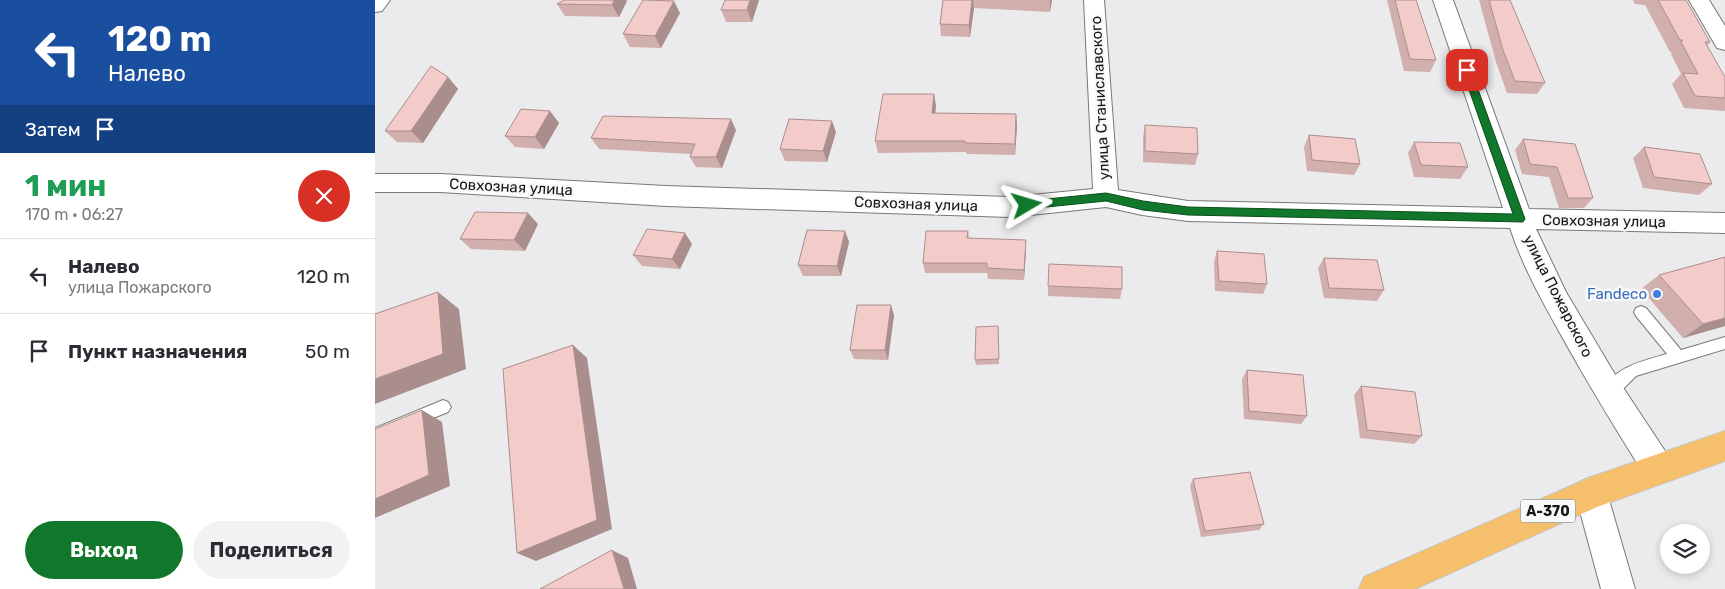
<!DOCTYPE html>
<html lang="ru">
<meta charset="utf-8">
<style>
:root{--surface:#fff;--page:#f2f2f3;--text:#2b2b33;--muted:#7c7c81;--line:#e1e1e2;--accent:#11782b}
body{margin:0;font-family:Rubik,sans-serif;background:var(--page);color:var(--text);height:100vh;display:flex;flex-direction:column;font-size:19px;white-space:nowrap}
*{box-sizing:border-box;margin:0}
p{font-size:16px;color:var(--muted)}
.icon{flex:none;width:28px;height:28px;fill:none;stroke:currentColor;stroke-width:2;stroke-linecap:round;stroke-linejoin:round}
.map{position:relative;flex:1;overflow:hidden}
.side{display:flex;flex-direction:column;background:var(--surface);width:375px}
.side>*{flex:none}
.banner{background:#1a4fa0;color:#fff;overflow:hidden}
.fabs{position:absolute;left:1285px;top:524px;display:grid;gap:10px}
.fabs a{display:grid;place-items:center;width:50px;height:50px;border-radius:50%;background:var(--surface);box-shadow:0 2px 8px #0003;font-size:25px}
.pin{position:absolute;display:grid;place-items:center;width:42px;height:42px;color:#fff;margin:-21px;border-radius:10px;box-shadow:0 2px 8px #0006}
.me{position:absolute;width:55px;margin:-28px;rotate:83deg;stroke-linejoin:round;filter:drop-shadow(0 0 4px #0008)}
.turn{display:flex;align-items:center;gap:18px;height:105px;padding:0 25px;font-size:22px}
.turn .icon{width:65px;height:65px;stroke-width:2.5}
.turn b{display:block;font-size:35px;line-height:42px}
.then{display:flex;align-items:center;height:48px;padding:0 25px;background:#0003;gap:10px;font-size:19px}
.round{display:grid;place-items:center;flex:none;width:52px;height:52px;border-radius:26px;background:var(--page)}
.overview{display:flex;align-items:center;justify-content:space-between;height:85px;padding:0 25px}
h1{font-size:30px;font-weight:700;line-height:38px;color:#1e9e55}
.action{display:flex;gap:10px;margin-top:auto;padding:10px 25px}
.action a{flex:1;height:58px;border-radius:30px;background:var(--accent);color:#fff;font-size:20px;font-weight:700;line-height:58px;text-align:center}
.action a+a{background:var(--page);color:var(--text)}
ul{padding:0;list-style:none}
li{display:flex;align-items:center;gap:15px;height:75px;padding:0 25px;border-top:1px solid var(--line)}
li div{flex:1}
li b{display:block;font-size:19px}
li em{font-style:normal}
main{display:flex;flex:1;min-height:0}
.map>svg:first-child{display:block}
</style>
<main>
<section class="side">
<div class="banner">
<div class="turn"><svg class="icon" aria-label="left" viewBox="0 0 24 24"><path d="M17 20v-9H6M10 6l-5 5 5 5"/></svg><div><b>120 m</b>Налево</div></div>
<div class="then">Затем<svg class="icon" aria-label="arrive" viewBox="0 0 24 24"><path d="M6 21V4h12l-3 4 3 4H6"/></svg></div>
</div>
<div class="overview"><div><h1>1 мин</h1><p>170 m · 06:27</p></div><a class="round" style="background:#d93025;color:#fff"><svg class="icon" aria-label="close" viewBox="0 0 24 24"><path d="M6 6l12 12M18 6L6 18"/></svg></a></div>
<ul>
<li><svg class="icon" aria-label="left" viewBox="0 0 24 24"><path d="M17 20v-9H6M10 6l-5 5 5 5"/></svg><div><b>Налево</b><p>улица Пожарского</p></div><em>120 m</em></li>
<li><svg class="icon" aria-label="arrive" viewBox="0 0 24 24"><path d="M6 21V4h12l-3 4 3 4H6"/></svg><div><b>Пункт назначения</b></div><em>50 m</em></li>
</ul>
<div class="action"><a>Выход</a><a>Поделиться</a></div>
</section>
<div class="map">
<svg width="1350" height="589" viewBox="0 0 1350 589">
<rect width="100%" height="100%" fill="#ebebed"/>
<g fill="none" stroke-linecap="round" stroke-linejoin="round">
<defs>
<path id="lane" d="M1266,306l5,2 35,42 44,-13v12l-89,27 -22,22 -5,2 -5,-2 -2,-5c11,-26 40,-32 65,-39l-31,-38 -2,-4 2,-4z
M68,400l5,2 3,5 -3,5 -73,30v-14z"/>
<path id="street" d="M0,0h15l-8,11 -7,1z
M709,0h20l14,190 70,11 315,7 -70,-208h20l76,209 196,4v20l-189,-4 30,63 54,91 49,74 5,11 -5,11 -11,4 -11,-4c-30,-48 -59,-95 -86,-144 -19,-34 -39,-70 -51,-107l-322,-7 -46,-6 -36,-8 -96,10 -344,-11 -226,-14h-65v-18h65l226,12 344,11 83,-8z
M1314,0h20l16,26v24l-8,-2z
M1216,477l11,5 5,11 28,96h-34l-26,-96 5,-11z"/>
<path id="highway" d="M1350,431v30l-128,46 -182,82h-56l5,-12 227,-100z"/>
</defs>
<use href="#lane" stroke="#78787a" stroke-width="2"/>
<use href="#street" stroke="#78787a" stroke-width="2"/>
<use href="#highway" stroke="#c7c7c7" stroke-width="2"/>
<use href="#lane" fill="#fff" fill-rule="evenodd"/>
<use href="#street" fill="#fff" fill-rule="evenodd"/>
<use href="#highway" fill="#f6bf6c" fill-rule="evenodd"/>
</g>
<path fill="#d1afad" d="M384,0l-7,22h-26l-5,-12z
M568,0h109l-2,12 -76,-4 -4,29 -29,-1 -1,-12z
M1012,0h29l20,60 -6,12 -26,-1z
M1104,0h31l35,83 -8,11 -30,-1 -11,-31z
M1258,0h53l24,42 -3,4 18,52v13l-41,-3 -12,-24 9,-10 -10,-20 1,-2h-2l-25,-47 -10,-1z
M252,1l-8,16 -54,-1 -8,-12z
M305,13l-19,35 -31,-1 -7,-13z
M73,77l10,12 -35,54 -26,-1 -12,-11z
M559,94l2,12 -1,7 81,1 1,12 -2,29 -48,-1 -1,-2 -88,1 -3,-12z
M175,111l9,12 -15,26 -29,-2 -10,-11z
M770,125l53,29 -3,11 -52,-3v-25z
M361,130l-14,38 -26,-1 -6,-10 1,-3 -92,-5 -8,-11z
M461,132l-9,30 -42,-1 -5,-12z
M934,135l51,29 -6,11 -47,-4 -3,-24z
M1148,139l52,5 18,54 -9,10h-25l-10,-31 -27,-3 -7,-24z
M1039,142l54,25 -8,12 -46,-2 -6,-24z
M1269,147l68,37 -13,11 -56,-7 -10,-30z
M163,224l-13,27 -54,-2 -11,-10z
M470,231l4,11 -8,34h-38l-5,-11z
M593,231l1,7 57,12 -2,30 -36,-1 -1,-6h-62l-2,-10z
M317,244l-12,25 -38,-3 -9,-11z
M842,251l50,33 -4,10 -48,-3 -1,-29z
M949,258l60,32 -7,11 -53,-3 -6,-30z
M1284,275l66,51 -42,12 -42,-49z
M673,286l74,3 -2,10 -72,-3z
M519,315l-6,45 -34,-1 -4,-9z
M623,326l1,38 -23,1 -1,-5z
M872,370l60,46 -6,8 -57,-5 -2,-40z
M986,386l61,50 -8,8 -54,-6 -6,-43z
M818,479l71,45 -5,6 -58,7 -11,-51z"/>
<path fill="#aa8e8d" d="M239,0h12l1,1 -8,16 -7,-12z
M375,0h9l-7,22 -5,-12z
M597,0h1l1,8 -4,29 -1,-12z
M675,0h2l-2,12z
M299,1l6,12 -19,35 -6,-12z
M73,77l10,12 -35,54 -12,-12z
M559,94l2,12 -2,19 -2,-12z
M175,111l9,12 -15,26 -9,-12z
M641,114l1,12 -2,29v-11z
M356,119l5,11 -14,38 -6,-11z
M457,121l4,11 -9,30 -4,-11z
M153,213l10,11 -13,27 -11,-11z
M470,231l4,11 -8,34 -4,-10z
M310,233l7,11 -12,25 -8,-10z
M651,240v10l-2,30v-10z
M63,292l21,17 7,60 -91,35v-25z
M516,305l3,10 -6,45 -3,-10z
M1350,318v8l-42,12 20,-14z
M198,345l14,13 25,171 -76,32 -19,-8z
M47,410l20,12 8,64 -75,32v-19z
M237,550l16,8 9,31h-13z"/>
<path fill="#f3cbc9" stroke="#aa8e8d" d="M189,0h50l-2,5 -55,-1z
M268,0l31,1 -19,35 -32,-2z
M350,0h25l-3,10h-26z
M568,0h29l-3,25 -29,-1z
M1020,0h21l20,60 -26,-1z
M1114,0h21l35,83 -30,-2 -12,-31z
M1283,0h28l24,42h-5l20,35v21l-30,-2 -12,-23 15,1 -17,-32 2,-2h-3z
M56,66l17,11 -37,54h-26z
M508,94h51l-2,19 84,1 -1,30 -50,-1v-2h-90z
M146,109l29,2 -15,26 -30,-1z
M228,116l128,3 -15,38h-26l5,-13 -104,-6z
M414,119l43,2 -9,30 -43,-2z
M770,125l52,3 1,26 -53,-3z
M934,135l46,4 5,25 -48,-4z
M1148,139l52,5 18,54h-25l-11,-31 -27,-3z
M1039,142l46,1 8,24 -47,-2z
M1269,147l56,7 12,30 -58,-7z
M100,212l53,1 -14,27 -54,-1z
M272,229l38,4 -13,26 -39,-4z
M432,230l38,1 -8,35 -39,-1z
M551,231h42l-1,7 59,2 -2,30 -37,-2v-5h-64z
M842,251l47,3 3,30 -48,-3z
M1350,257v61l-22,6 -44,-49z
M949,258l53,2 7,30 -55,-2z
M674,264l73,3v22l-74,-3z
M63,292l5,62 -68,25v-65z
M482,305h34l-6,45h-35z
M623,326l1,33 -24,1 1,-33z
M198,345l24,175 -80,33 -14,-184z
M872,370l56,5 4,41 -58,-5z
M986,386l54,6 7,44 -55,-6z
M47,410l7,65 -54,24v-70z
M875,472l14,52 -59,7 -12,-52z
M237,550l12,39h-84z"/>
<path fill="#11782b" stroke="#0b4e1c" d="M1092,67l4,3 54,149 -2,3 -335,-7 -45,-5 -37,-9 -79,8 -5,-4 5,-4 79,-8 37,8 45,6 325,7 -51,-144z"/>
<circle fill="#3f7fe0" stroke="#f9f9fa" stroke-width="2" cx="1282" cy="294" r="5"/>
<g text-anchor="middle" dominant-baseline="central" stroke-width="5" stroke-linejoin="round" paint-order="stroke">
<rect fill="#f9f9fa" stroke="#5a5a5a" stroke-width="1" x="1145.5" y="499.5" width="55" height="23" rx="4"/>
<g font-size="14" font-weight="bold" fill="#161616">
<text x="1173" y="511">А-370</text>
</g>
<g font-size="15" fill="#161616" stroke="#f9f9fa">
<text transform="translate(725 98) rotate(-93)">улица Станиславского</text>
<text transform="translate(136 187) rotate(3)">Совхозная улица</text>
<text transform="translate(541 204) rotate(2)">Совхозная улица</text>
<text transform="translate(1229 221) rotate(1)">Совхозная улица</text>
<text transform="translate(1183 296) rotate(63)">улица Пожарского</text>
</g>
<g font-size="15" fill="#366cbe" stroke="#f9f9fa" text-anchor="end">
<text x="1272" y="294">Fandeco</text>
</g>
</g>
</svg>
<div class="fabs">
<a><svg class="icon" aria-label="layers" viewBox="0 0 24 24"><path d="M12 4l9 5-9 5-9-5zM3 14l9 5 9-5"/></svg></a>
</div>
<div class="pin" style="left:1092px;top:70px;background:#d93025"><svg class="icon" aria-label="arrive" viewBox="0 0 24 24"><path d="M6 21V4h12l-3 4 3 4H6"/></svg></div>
<svg class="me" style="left:652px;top:205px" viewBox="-20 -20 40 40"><path d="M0-17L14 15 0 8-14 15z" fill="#11782b" stroke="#fff" stroke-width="4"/></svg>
</div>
</main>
